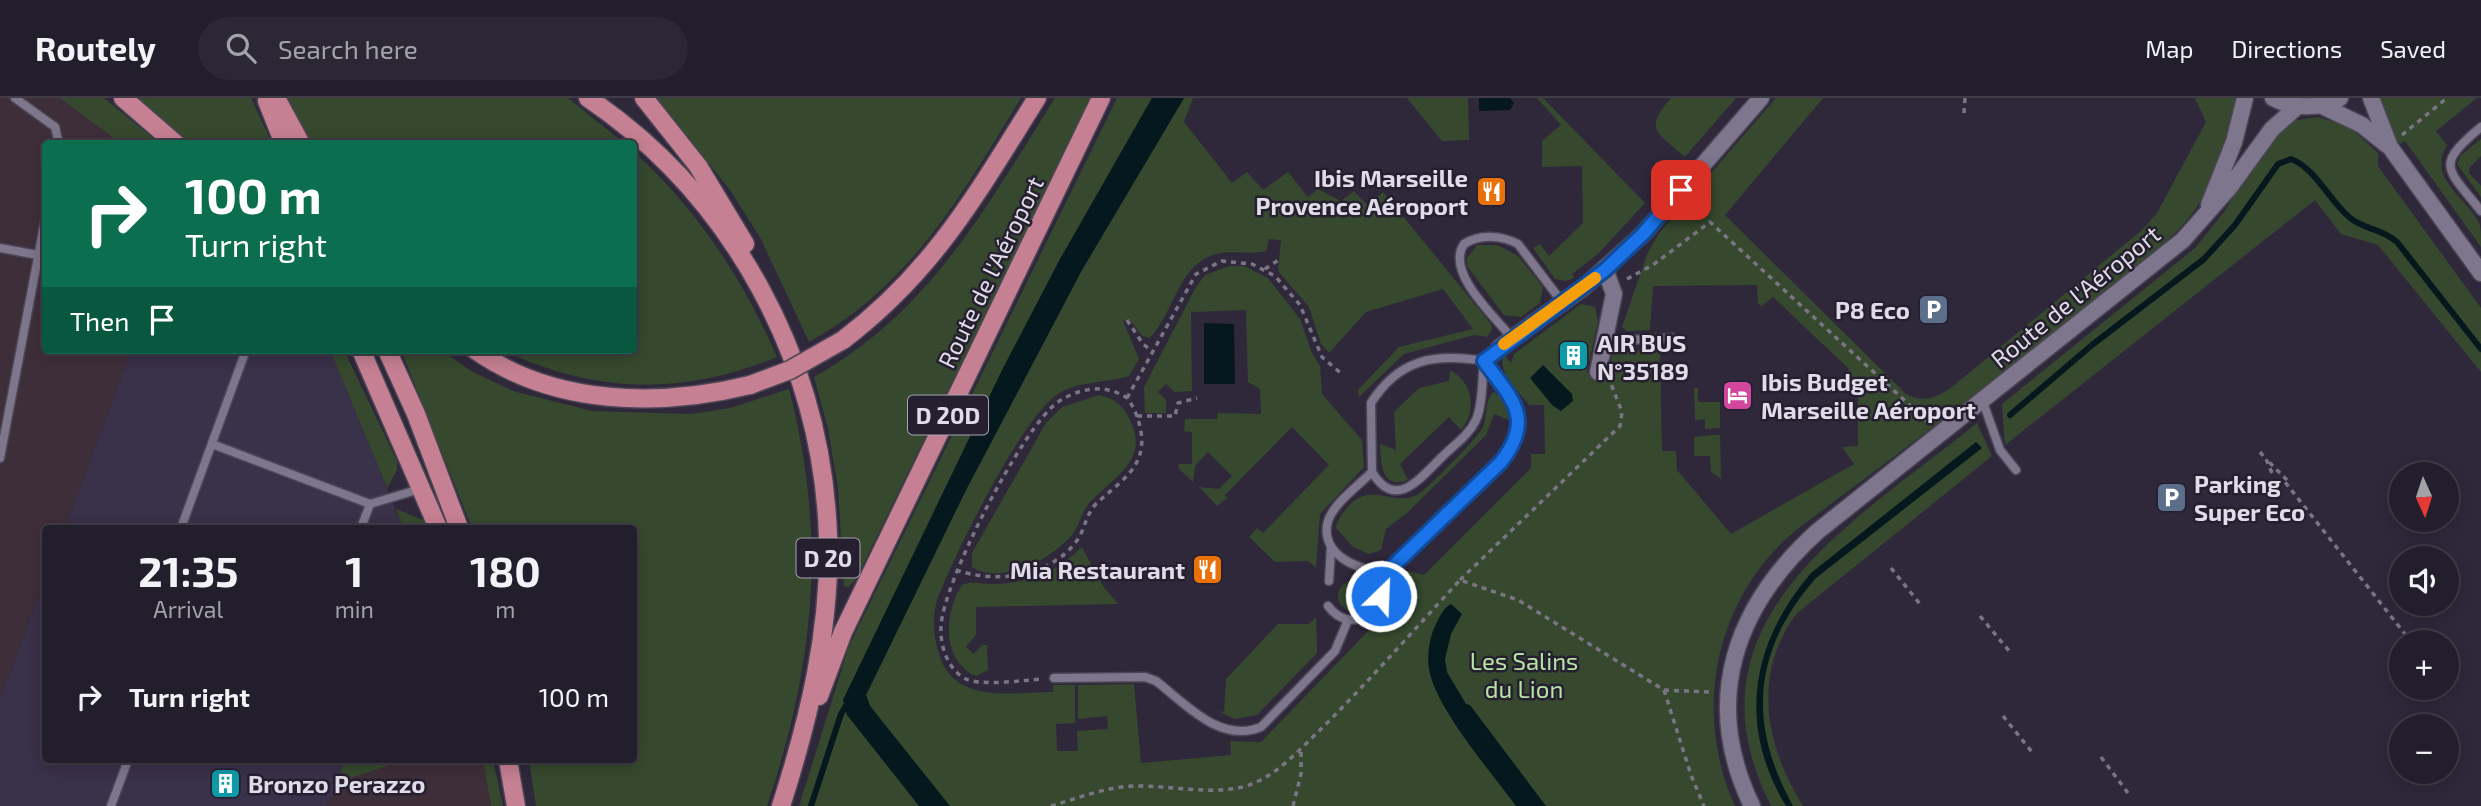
<!DOCTYPE html>
<meta charset="utf-8">
<style>
:root{--surface:#231e2c;--page:#2b2734;--text:#f1f3f6;--muted:#a3a2a9;--line:#403c48}
body{margin:0;font-family:"Exo 2",sans-serif;background:var(--page);color:var(--text);height:100vh;display:flex;flex-direction:column;font-size:26px;white-space:nowrap}
*{box-sizing:border-box;margin:0}
p{font-size:23px;color:var(--muted)}
.icon{flex:none;width:38px;height:38px;fill:none;stroke:currentColor;stroke-width:2;stroke-linecap:round;stroke-linejoin:round}
.map{position:relative;flex:1;overflow:hidden}
.panel{position:absolute;left:42px;top:427px;width:595px;height:238px;display:flex;flex-direction:column;background:var(--surface);border-radius:7px;box-shadow:0 4px 18px #0003,0 0 0 2px var(--line)}
.panel>*{flex:none}
.banner{position:absolute;left:42px;top:42px;width:595px;height:214px;border-radius:7px;box-shadow:0 4px 18px #0003,0 0 0 2px var(--line);background:#0b6e4f;color:#fff;overflow:hidden}
.needle{width:46px;rotate:177deg}
.controls{position:absolute;left:2389px;top:364px;display:grid;gap:14px}
.controls a{display:grid;place-items:center;width:70px;height:70px;border-radius:50%;background:var(--surface);box-shadow:0 4px 18px #0003,0 0 0 2px var(--line);font-size:35px}
.pin{position:absolute;display:grid;place-items:center;width:60px;height:60px;color:#fff;margin:-30px;border-radius:14px;box-shadow:0 4px 10px #0006}
.me{position:absolute;width:77px;margin:-38px;rotate:24deg;stroke-linejoin:round;filter:drop-shadow(0 0 5px #0008)}
.turn{display:flex;align-items:center;gap:24px;height:147px;padding:0 28px;font-size:32px}
.turn .icon{width:91px;height:91px;stroke-width:2.5}
.turn b{display:block;font-size:49px;line-height:60px}
.then{display:flex;align-items:center;height:66px;padding:0 28px;background:#0003;gap:14px;font-size:26px}
.eta{display:flex;justify-content:space-evenly;align-items:center;height:119px;text-align:center}
.eta b{font-size:42px;font-weight:700;line-height:49px}
ul{padding:0;list-style:none}
li{display:flex;align-items:center;gap:21px;height:105px;padding:0 28px}
li div{flex:1}
li b{display:block;font-size:26px}
li em{font-style:normal}
header{display:flex;align-items:center;gap:42px;box-sizing:border-box;height:98px;padding:0 35px;background:var(--surface);border-bottom:2px solid var(--line)}
header strong{font-size:33px}
nav{display:flex;gap:38px;margin-inline-start:auto;font-size:24px}
.search{width:490px;height:63px;background:var(--page);display:flex;align-items:center;gap:18px;box-sizing:border-box;padding:0 24px;border-radius:38px;color:var(--muted);font-size:26px}
.map>svg:first-child{display:block}
</style>
<header>
<strong>Routely</strong>
<div class="search"><svg class="icon" aria-label="search" viewBox="0 0 24 24"><circle cx="10" cy="10" r="6"/><path d="M15 15l6 6"/></svg>Search here</div>
<nav><a>Map</a><a>Directions</a><a>Saved</a></nav>
</header>
<div class="map">
<svg width="2481" height="708" viewBox="0 0 2481 708">
<rect width="100%" height="100%" fill="#2f283b"/>
<path fill="#3e2e39" d="M0,0h60l56,41v4l-70,1v206h86l-67,178h-19l-1,51 -45,121z
M405,662h78l8,46h-164l9,-23z"/>
<path fill="#3a314a" d="M132,252h198l73,178h-338z
M45,482l1,180h299l-18,46h-327v-106z"/>
<path fill="#36492e" d="M60,0h44l55,45h-43l-1,-4z
M134,0h117l21,45h-84z
M286,0h282l56,45h-315z
M657,0h364c-59,96 -110,188 -212,244l-48,-103 -31,-49z
M1055,0h36l-235,481 -7,8 -5,-1 -6,-98 -10,-59 -14,-52c117,-66 172,-170 241,-279z
M1117,0h35l-93,163 -216,439 49,34 -22,-28 -4,-11 100,-205 116,-220 102,-172h9l-9,24 48,61 15,-11 16,18 25,-18 20,25 10,-8 23,12 13,-10 14,15 15,-14 108,132 1,6 -5,7 -13,-2 -70,19 -45,43 -1,-7 41,-43 74,-18 -30,-40 -77,23 -37,41 -8,-9 -12,-37 -31,-36 3,-31 -12,-1 -3,12c-16,4 -33,-1 -50,3 -38,10 -42,59 -66,84l-8,-2 -12,-16 -7,1 16,38 -10,17c-22,7 -47,5 -68,16 -38,21 -107,164 -124,208 -5,18 -4,36 2,54 15,51 73,38 114,38v-7h22v38l-19,1 1,27h21l-1,-20 31,-2 -1,-13 -29,3v-34l56,-1 7,79 90,-8 -1,-14 31,1 133,-138c-2,-16 -1,-24 13,-33l17,4 107,-107v-14h14l-1,-49h-15c-9,-13 -33,-34 -25,-50l7,8 3,-9 67,-50 14,3 3,14 -11,51 21,4 4,-21 7,-4 41,-1 5,4h-5l2,97h14l1,19 54,64 123,-70 -12,-17 16,-1v-62h-14l5,-15 -76,-72 -11,9 -4,-2 -1,-19 -104,1 -3,44 -23,1 -5,-4 26,-75 11,-19 117,-135h47l-98,117 180,178c18,11 31,5 47,-6l190,-157 15,-17 49,-91 -11,-24h44c-9,36 -25,86 -47,116 -11,15 -25,26 -39,38 -70,56 -139,115 -211,168 -35,27 -70,53 -106,80 -20,16 -43,30 -61,50 -64,69 -79,170 -40,256h-936l50,-160z
M1407,0h61l1,42 -27,1z
M1537,0h6l102,105 -46,50 -27,21 2,4 -8,3 -11,-2 -22,-31 7,-4 9,12 34,-33 -1,-57 -40,1v-26l19,-16z
M1671,0h65l-51,59c-26,-24 -43,-26 -14,-59z
M2378,0h99l-41,33 11,14c-21,35 22,53 33,80 1,6 1,16 1,22l-76,-106 -5,3 -13,-21z
M2318,19l32,10 28,26v13l103,142v64l-103,-127 -37,-11 -26,-34 -310,245 -3,-41 193,-156 29,-36 42,-67 25,-24z
M2481,41v17l-11,11 -1,6 12,13v11l-24,-33 4,-9z
M634,54c63,57 109,127 143,205 -95,39 -182,37 -275,-7h132z
M1497,147l21,11 25,31 -3,16 -19,14 -17,-2 -37,-49v-8l10,-13z
M1229,168h15l24,12 32,41 12,34 8,13 2,28 40,46 2,27 -44,47 -4,54 -8,-7 -33,1 -26,-25 8,-9 6,5 66,-68 -37,-38 -67,68 2,3 -10,8 -18,-19 20,2 13,-13 -24,-24 -13,14 -2,16 -15,-14 1,-4h13v-32l-8,-1 1,-12h32l1,-6 43,1 -1,-25 -12,-7 -2,-72 -55,2 1,79 -17,1 -9,-8 -8,8 8,8v13h-21l-1,-26 52,-100 9,-12z
M330,252h14l53,111v9l-10,18z
M401,252h40l30,21 42,20 79,20 99,3 39,-6 59,-19c38,146 26,274 -22,417h-231l-7,-46h105v-232h-162z
M1450,272c23,12 27,41 11,60l-12,-13 -49,47 8,16c-27,10 -27,-17 -28,-36l16,6 -2,-38 25,-24 30,-7z
M1694,290h4v14h22v26l-15,1v-10l-10,1z
M1494,294l10,8 5,20 -15,-6 -8,21 -79,78 -21,16 -5,21 -12,4 -16,-7 -17,-19c1,-8 5,-12 10,-19 24,-31 49,1 74,-16 10,-7 59,-56 63,-66 5,-12 1,-27 11,-35z
M1099,297c16,4 24,10 31,25 20,40 -16,57 -40,82 -9,10 -10,23 -18,33 -21,24 -69,51 -100,32v-14l74,-130 16,-16z
M1977,325l15,33 -196,158c-44,61 -31,131 7,192h-32c-94,-186 83,-283 206,-383z
M1712,337h8l1,44 -10,-7 -1,-16h-16v-19z
M396,411l32,13 2,6h-27z
M1082,449l21,39 15,18 -142,3v28l-10,12 8,7 8,-9h5l1,25 -12,6c-35,-15 -32,-64 -14,-91 11,-5 22,0 34,-1 35,-2 61,-12 86,-37z
M1338 498a15 15 0 1 1 30 0a15 15 0 1 1-30 0Z
M1316,519l1,36 -60,62 -23,4 -15,-8 5,1 2,-33 52,-55h31z
M345,662h60l-69,23z
M483,662h10l10,46h-12z"/>
<path fill="#05181d" d="M1152,0h32l-102,172 -116,220 -100,205 4,11 80,100h-31l-72,-91 -4,-15 159,-330 57,-109z
M1479,0h31l4,5 -4,7 -31,1z
M1204,225l30,1 1,60h-31z
M1543,267l29,29 1,7 -12,10 -9,-6 -22,-27z
M1976,344l6,6 -166,130c-63,72 -69,145 -23,228h-7c-49,-81 -35,-163 25,-233z
M1451,506l11,10 -11,20 -6,25 2,13 19,32 4,1 76,101h-30c-25,-34 -76,-93 -86,-132 -4,-15 -1,-35 5,-48 4,-8 8,-18 16,-22z"/>
<g fill="none" stroke-linecap="round" stroke-linejoin="round">
<path stroke="#05181d" stroke-width="6" d="M2010,317l82,-70 112,-86 31,-34 43,-61 13,-5c24,9 38,41 58,58 13,12 34,12 48,25l84,107
M811,708l30,-92 6,-10"/>
<defs>
<path id="service" d="M15,0l40,29 4,17
M2481,29c-47,39 -34,41 0,84
M0,150l38,7
M1512,240c-18,-22 -67,-66 -48,-94 16,-10 37,-9 54,0l44,58
M1605,243l67,-3
M1983,304l17,48 16,20
M212,346l158,60 50,-15
M0,360l46,-243
M1372,374c24,40 49,5 71,-16 11,-11 26,-21 33,-36 7,-16 6,-41 8,-59l15,-13
M181,430l65,-178
M361,430l9,-24
M1329,483l2,-33
M1328,508c12,16 28,18 45,6l17,-43 111,-107c34,-44 11,-63 -17,-101 -50,-8 -85,-2 -113,42l1,69c-13,13 -38,31 -44,49 -10,34 35,54 62,48
M1054,580l91,-1 11,4c30,23 64,63 105,46l74,-76 13,-31
M111,708l17,-46"/>
<path id="minor" d="M2273,0c20,11 47,11 67,0
M2371,0l19,49 91,126
M2320,7l42,20 25,20
M2209,107l25,-63 11,-44
M1499,250l85,-61 59,-53 118,-136
M1598,274l16,-78 -9,-25
M1752,708c-51,-106 -17,-200 66,-275l365,-291 46,-52 43,-59 26,-23"/>
<path id="primary" d="M123,0l53,46
M276,0l25,46
M588,0c145,98 234,263 240,438 3,92 -19,183 -47,270
M644,0l54,68 47,78
M267,3l17,43
M843,242c92,-70 134,-147 194,-242
M361,252l77,178
M387,252l29,64 43,114
M475,252c80,56 185,57 275,35
M819,598l24,-64 258,-534
M508,662l8,46"/>
</defs>
<use href="#service" stroke="#4b4655" stroke-width="11"/>
<use href="#minor" stroke="#4b4655" stroke-width="19"/>
<use href="#primary" stroke="#4b4655" stroke-width="21"/>
<path stroke="#7a7585" stroke-width="3.5" stroke-dasharray="5 5" stroke-linecap="butt" d="M1964,15l1,-15
M2402,37l45,-37
M1265,171l15,-10
M1627,181l26,-14 57,-43 217,199
M1127,222l16,24 9,7
M1127,300l69,-124 26,-13 30,3 23,12 25,29 22,52 21,18
M1137,318h38l3,-13 19,-5
M2260,354l6,7
M2272,375l-6,-14 22,22 -3,1 120,152 10,8
M1891,470l29,36
M956,472c41,14 96,7 122,-31 7,-11 8,-24 17,-34 22,-22 52,-36 46,-73 -2,-12 -6,-24 -14,-34 -22,-15 -48,-10 -69,4 -35,24 -116,182 -117,225 -1,18 6,41 23,51 15,9 60,2 79,1
M1460,482l160,-154 2,-14 -11,-28
M1980,518l30,36
M1664,592l47,2
M2003,618l29,36
M2101,659l27,36
M1051,708c27,-8 55,-19 83,-20 35,-1 78,10 112,0 30,-9 54,-37 76,-58 48,-48 92,-98 138,-148l58,20 146,90 27,85 13,31
M1293,708l8,-32v-26"/>
<use href="#service" stroke="#7d768c" stroke-width="8"/>
<use href="#minor" stroke="#7d768c" stroke-width="16"/>
<use href="#primary" stroke="#c68093" stroke-width="18"/>
<defs>
<path id="primary-bridge" d="M750,287l40,-15 53,-30"/>
</defs>
<use href="#primary-bridge" stroke="#4b4655" stroke-width="21" stroke-linecap="butt"/>
<use href="#primary-bridge" stroke="#c68093" stroke-width="18"/>
</g>
<g fill="none" stroke-linecap="round" stroke-linejoin="round">
<defs>
<path id="route" d="M1381,498l9,-27 111,-107c34,-44 11,-63 -17,-101l121,-91 38,-36 38,-44"/>
</defs>
<use href="#route" stroke="#114b97" stroke-width="18"/>
<use href="#route" stroke="#1a73e8" stroke-width="12"/>
<path stroke="#f59e0b" stroke-width="12" d="M1504,246l91,-66"/>
</g>
<defs>
<symbol id="restaurant-square" viewBox="-11 -11 22 22"><rect x="-9" y="-9" width="18" height="18" rx="4" fill="#e8710a" stroke="#251f30"/><path d="M-5-6h1v4h1v-4h1v4h1v-4h1v5L-1.5 .5V6h-2V.5L-5-1ZM5-6V6H3V1.5H1.5Q1.5-4 5-6Z" fill="#fff"/></symbol>
<symbol id="parking-square" viewBox="-11 -11 22 22"><rect x="-9" y="-9" width="18" height="18" rx="4" fill="#5c6f8a" stroke="#251f30"/><path d="M-3.5-5.5H1a3.5 3.5 0 0 1 0 7H-1V5.5H-3.5ZM-1-3.4V-.6H.8a1.4 1.4 0 0 0 0-2.8Z" fill="#fff"/></symbol>
<symbol id="building-square" viewBox="-11 -11 22 22"><rect x="-9" y="-9" width="18" height="18" rx="4" fill="#0f9aa8" stroke="#251f30"/><path d="M-4-6H4V6H1V3H-1V6H-4ZM-2.5-4.3h1.7v1.8h-1.7ZM.8-4.3h1.7v1.8H.8ZM-2.5-1h1.7V.8h-1.7ZM.8-1h1.7V.8H.8Z" fill="#fff"/></symbol>
<symbol id="hotel-square" viewBox="-11 -11 22 22"><rect x="-9" y="-9" width="18" height="18" rx="4" fill="#d1479c" stroke="#251f30"/><path d="M-6-4.5h1.5V1H6V5H4.5V3h-9V5H-6ZM-4 0a1.8 1.8 0 1 1 3.6 0ZM.5 0V-2.5h3Q6-2.5 6 0Z" fill="#fff"/></symbol>
</defs>
<g fill-rule="evenodd">
<use href="#restaurant-square" x="1474" y="76" width="35" height="35"/>
<use href="#parking-square" x="1916" y="194" width="35" height="35"/>
<use href="#building-square" x="1556" y="240" width="35" height="35"/>
<use href="#hotel-square" x="1720" y="280" width="35" height="35"/>
<use href="#parking-square" x="2154" y="382" width="35" height="35"/>
<use href="#restaurant-square" x="1190" y="454" width="35" height="35"/>
<use href="#building-square" x="208" y="668" width="35" height="35"/>
</g>
<g text-anchor="middle" dominant-baseline="central" stroke-width="5" stroke-linejoin="round" paint-order="stroke">
<g fill="#251f30" stroke="#a8a3b1" stroke-width="2">
<rect x="908" y="297.5" width="80" height="39" rx="5"/>
<rect x="796.5" y="440.5" width="63" height="39" rx="5"/>
</g>
<g font-size="23" font-weight="bold" fill="#e0dce8">
<text x="948" y="317">D 20D</text>
<text x="828" y="460">D 20</text>
</g>
<g font-size="24" font-weight="bold" fill="#e0dce8" stroke="#251f30" text-anchor="start">
<text x="1468" y="79" text-anchor="end">Ibis Marseille<tspan x="1468" dy="28">Provence Aéroport</tspan></text>
<text x="1910" y="211" text-anchor="end">P8 Eco</text>
<text x="1597" y="244">AIR BUS<tspan x="1597" dy="28">N°35189</tspan></text>
<text x="1761" y="283">Ibis Budget<tspan x="1761" dy="28">Marseille Aéroport</tspan></text>
<text x="2194" y="385">Parking<tspan x="2194" dy="28">Super Eco</tspan></text>
<text x="1185" y="471" text-anchor="end">Mia Restaurant</text>
<text x="248" y="685">Bronzo Perazzo</text>
</g>
<g font-size="24" fill="#e0dce8" stroke="#251f30">
<text transform="translate(990 174) rotate(-64)">Route de l'Aéroport</text>
<text transform="translate(2075 198) rotate(-39)">Route de l'Aéroport</text>
</g>
<g font-size="24" fill="#b6e4a4" stroke="#251f30">
<text x="1524" y="562">Les Salins<tspan x="1524" dy="28">du Lion</tspan></text>
</g>
</g>
</svg>
<div class="controls">
<a><svg class="needle" viewBox="-14 -14 28 28"><path d="M0-13l5 13h-10z" fill="#e53935"/><path d="M0 13l5-13h-10z" fill="#a3a2a9"/></svg></a>
<a><svg class="icon" aria-label="sound" viewBox="0 0 24 24"><path d="M4 9h4l5-4v14l-5-4H4zM17 9q2 3 0 6"/></svg></a>
<a>+</a>
<a>−</a>
</div>
<div class="pin" style="left:1681px;top:92px;background:#d93025"><svg class="icon" aria-label="arrive" viewBox="0 0 24 24"><path d="M6 21V4h12l-3 4 3 4H6"/></svg></div>
<svg class="me" style="left:1381px;top:498px" viewBox="-20 -20 40 40"><circle r="17" fill="#1a73e8" stroke="#fff" stroke-width="3"/><path d="M0-11L8 9 0 5-8 9z" fill="#fff"/></svg>
<div class="banner">
<div class="turn"><svg class="icon" aria-label="right" viewBox="0 0 24 24"><path d="M7 20v-9h11M14 6l5 5-5 5"/></svg><div><b>100 m</b>Turn right</div></div>
<div class="then">Then<svg class="icon" aria-label="arrive" viewBox="0 0 24 24"><path d="M6 21V4h12l-3 4 3 4H6"/></svg></div>
</div>
<section class="panel">
<div class="eta">
<div><b>21:35</b><p>Arrival</p></div>
<div><b>1</b><p>min</p></div>
<div><b>180</b><p>m</p></div>
</div>
<ul>
<li><svg class="icon" aria-label="right" viewBox="0 0 24 24"><path d="M7 20v-9h11M14 6l5 5-5 5"/></svg><div><b>Turn right</b></div><em>100 m</em></li>
</ul>
</section>
</div>
